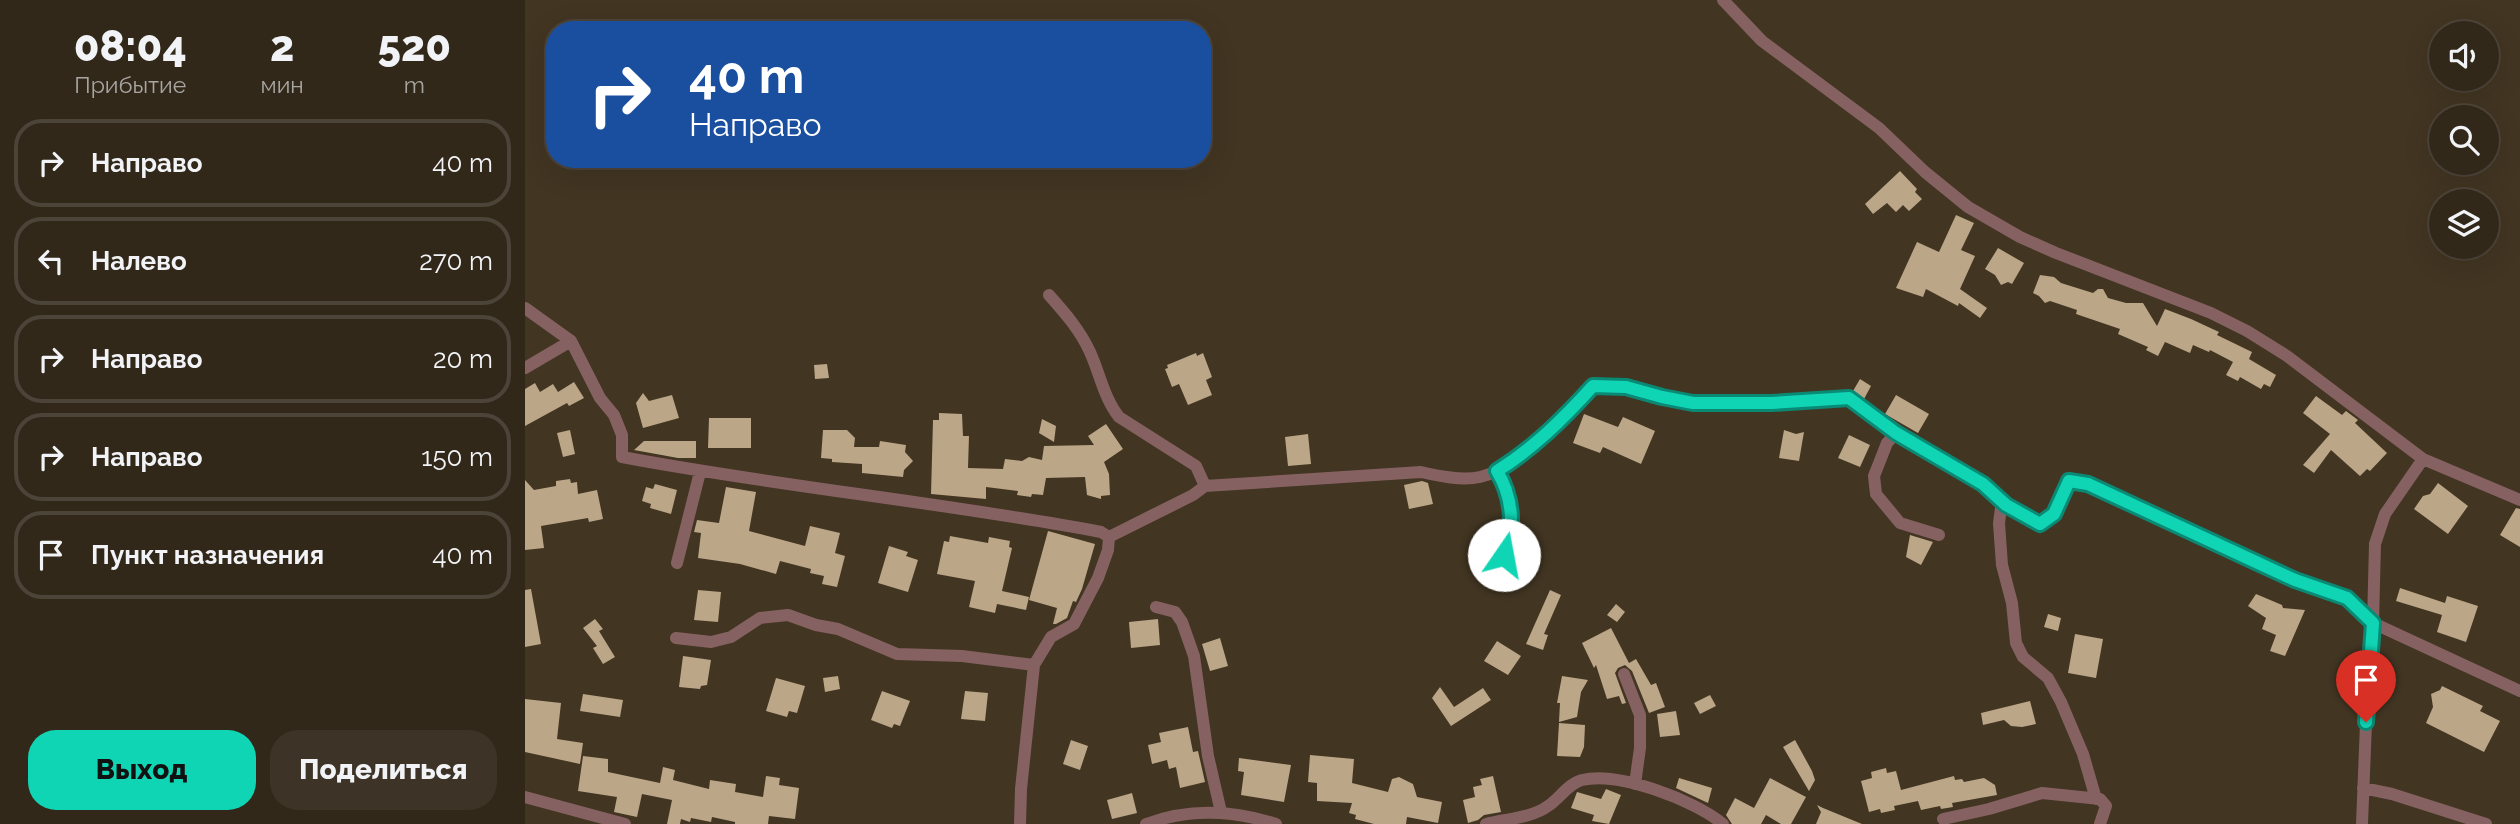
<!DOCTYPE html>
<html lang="ru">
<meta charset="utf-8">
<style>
:root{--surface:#32281a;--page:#3d3427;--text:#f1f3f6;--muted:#a8a6a2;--line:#4d4439;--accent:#10d5b4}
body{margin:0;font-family:Raleway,sans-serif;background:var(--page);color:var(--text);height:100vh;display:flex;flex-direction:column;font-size:26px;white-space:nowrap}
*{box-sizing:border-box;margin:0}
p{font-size:23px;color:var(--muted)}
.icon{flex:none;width:38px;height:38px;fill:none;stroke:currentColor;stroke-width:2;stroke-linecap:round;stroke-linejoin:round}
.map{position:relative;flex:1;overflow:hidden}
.side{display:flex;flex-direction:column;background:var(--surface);width:525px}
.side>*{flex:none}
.banner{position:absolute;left:21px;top:21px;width:665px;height:147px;border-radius:28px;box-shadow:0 7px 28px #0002,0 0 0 2px var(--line);background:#1a4fa0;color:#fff;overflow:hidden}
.controls{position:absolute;left:1904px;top:21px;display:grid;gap:14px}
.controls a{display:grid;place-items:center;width:70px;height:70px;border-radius:50%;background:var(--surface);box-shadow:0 7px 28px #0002,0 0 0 2px var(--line);font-size:35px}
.pin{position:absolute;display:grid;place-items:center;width:60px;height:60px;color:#fff;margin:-72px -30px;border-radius:50% 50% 50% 0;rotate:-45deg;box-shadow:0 0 7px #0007}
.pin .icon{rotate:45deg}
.me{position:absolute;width:77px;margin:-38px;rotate:12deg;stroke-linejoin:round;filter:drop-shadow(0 0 5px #0008)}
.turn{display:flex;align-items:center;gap:24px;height:147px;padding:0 28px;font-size:32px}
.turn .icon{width:91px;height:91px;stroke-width:2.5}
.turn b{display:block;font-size:49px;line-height:60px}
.eta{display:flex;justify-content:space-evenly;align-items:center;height:119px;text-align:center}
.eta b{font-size:42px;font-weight:800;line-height:49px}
.button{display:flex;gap:14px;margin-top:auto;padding:14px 28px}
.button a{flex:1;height:80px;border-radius:28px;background:var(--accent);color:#111;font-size:28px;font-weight:800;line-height:80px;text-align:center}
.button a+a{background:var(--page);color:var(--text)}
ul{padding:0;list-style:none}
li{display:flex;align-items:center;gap:21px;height:88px;margin:0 14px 10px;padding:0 14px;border:4px solid var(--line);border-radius:28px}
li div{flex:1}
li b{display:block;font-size:26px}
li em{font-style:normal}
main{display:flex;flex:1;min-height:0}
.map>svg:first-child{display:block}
</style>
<main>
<section class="side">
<div class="eta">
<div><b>08:04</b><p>Прибытие</p></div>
<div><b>2</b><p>мин</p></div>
<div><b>520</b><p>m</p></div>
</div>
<ul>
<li><svg class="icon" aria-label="right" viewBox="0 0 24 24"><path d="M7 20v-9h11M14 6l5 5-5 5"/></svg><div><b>Направо</b></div><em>40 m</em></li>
<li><svg class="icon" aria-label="left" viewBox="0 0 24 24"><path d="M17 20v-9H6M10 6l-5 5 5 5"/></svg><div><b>Налево</b></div><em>270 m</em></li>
<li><svg class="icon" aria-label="right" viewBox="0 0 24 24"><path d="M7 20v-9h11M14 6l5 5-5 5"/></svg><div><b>Направо</b></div><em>20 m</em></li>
<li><svg class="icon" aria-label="right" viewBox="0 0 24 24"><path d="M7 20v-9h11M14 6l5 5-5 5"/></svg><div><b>Направо</b></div><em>150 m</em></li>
<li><svg class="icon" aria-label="arrive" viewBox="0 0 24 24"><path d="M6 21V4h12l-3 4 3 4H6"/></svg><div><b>Пункт назначения</b></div><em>40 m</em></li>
</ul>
<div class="button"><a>Выход</a><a>Поделиться</a></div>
</section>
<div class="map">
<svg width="1995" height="824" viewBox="0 0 1995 824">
<rect width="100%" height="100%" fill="#423522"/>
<path fill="#bba688" d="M1375,171l17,18 -2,3 7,7 -13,12 -6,-6 -7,7 -9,-9 -14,11 -8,-10z
M1431,215l18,8 -13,27 14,6 -15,33 27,19 -7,10 -21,-15 -1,3 -32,-17 -3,8 -27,-9 21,-46 22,10z
M1473,248l26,15 -12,21 -4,-2 -7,3 -6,-10 -10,-6z
M1515,275l14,2 7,6 32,10 5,-4h5l5,9 18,5h17l14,23 8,-17 26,10 28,13 -2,3 35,17 -3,7 27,16 -6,12 -6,-3 -3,5 -21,-12 -2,4 -12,-6 7,-13 -23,-12 -1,2 -16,-7 -3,8 -25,-11 -7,14 -12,-6 2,-3 -30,-13 2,-5 -44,-15 1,-4 -27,-9 -5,2 -6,-7 -6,-3z
M671,353l1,3 6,-3 9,24 -6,3 6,15 -24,10 -9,-21 -7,3 -7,-18 3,-1 -1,-3z
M302,364l2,14 -14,1 -1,-14z
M1335,379l11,7 -7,13 -11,-8z
M49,382l10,16 -15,8 -2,-3 -42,23v-37l10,-6 5,9 13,-8 5,8z
M118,393l6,8 23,-6 7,23 -36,10 -7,-25z
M1371,395l33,19 -11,19 -33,-19z
M1791,396l26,19 4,-4 12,9 -3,3 32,30 -17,18 -3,-2 -7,7 -29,-26 -17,23 -11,-8 27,-31 -27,-21z
M414,413l23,1 1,22h6l-1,32 35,1 2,-10 17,2 7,-4 13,3 2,-14 50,-1 -6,-9 18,-12 17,25 -19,13 5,12 1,21 -9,1v3l-14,-4 -2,-18 -39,1 -3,17 -11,-1 -1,3 -14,-2 1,-4 -32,-4v12l-55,-5 2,-74h6z
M1059,414l34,13 5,-10 32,14 -14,33 -38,-17 -3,6 -27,-10z
M184,418h42v30h-43z
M517,419l14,7 -2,16 -15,-9z
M45,430l5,24 -12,3 -6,-24z
M298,430h24l8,8 -1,9h25l1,-6 26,4 -1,7 8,9 -9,9 -1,7 -41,-4v-9l-30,-2v-3l-11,-1z
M1259,430l12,4 8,-2 -5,29 -20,-3z
M783,434l3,30 -23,2 -3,-29z
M1324,435l21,10 -10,22 -22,-9z
M119,441h52v17h-18l-44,-8z
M45,479l1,4 6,-1 1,12 19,-4 6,29 -14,3 -1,-4 -47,8 3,22 -19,2v-70l9,10 22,-4v-5z
M897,481l6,2 5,21 -24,5 -5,-24z
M1913,483l30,23 -20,28 -34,-25 9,-13 7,-2z
M130,484l22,6 -6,24 -21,-6 1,-4 -9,-3 4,-14 7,2z
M201,487l30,5 -7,39 56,15 5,-20 30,7 -5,20 10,3 -8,31 -15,-3 2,-8 -14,-3 1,-4 -31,-8 -4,13 -36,-10 -42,-6 3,-25 -7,-1 3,-12 22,3z
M1991,508l4,1v38l-20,-12z
M523,531l47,13 -13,45 -6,13 -3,-1 -6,17 -11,6h-3l4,-16 -28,-8z
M1385,535l23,7 -12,23 -15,-8z
M425,536l38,7 1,-6 21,4 -1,6 3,1 -10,43 27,6 -3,13 -29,-6 -2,9 -26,-6 6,-26 -38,-7 7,-33 5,1z
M364,546l19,6 -2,4 12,4 -10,32 -30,-9z
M1875,588l45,15 2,-7 31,10 -12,36 -29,-10 5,-17 -46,-14z
M6,589l10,55 -16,3v-57z
M173,590l23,2 -3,30 -24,-2z
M1025,590l11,5 -17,39 4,1 -5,15 -17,-6z
M1731,594l26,11 1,3 22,2 -20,46 -15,-5 6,-16 -14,-6 4,-11 -18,-12z
M1091,604l9,8 -8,10 -10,-7z
M1523,614l13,4 -3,13 -14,-4z
M70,619l8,10 -4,2 16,26 -12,7 -10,-16 4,-2 -14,-18z
M633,619l2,26 -29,3 -2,-26z
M1086,628l18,35 7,-4 15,26 5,-2 9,24 -16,6 -17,-42 -7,-6 -7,3 -3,5 11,30 -4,1 -3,-8 -12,3 -11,-34 -2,3 -12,-25z
M1550,634l28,5 -7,39 -28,-5z
M695,638l8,28 -18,5 -8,-27z
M972,641l24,15 -13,19 -24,-14z
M158,656l28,4 -4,25 -6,1 -1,3 -21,-2z
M313,676l2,13 -15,3 -2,-14z
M1037,676l26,4 -7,12 -4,25 -18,5 1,-19h-3z
M251,678l29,8 -8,27 -8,-2 -2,6 -21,-6z
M1917,686l41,20 -3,5 20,10 -16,31 -58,-29 7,-16 -2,-13 9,-4z
M915,687l14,20 29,-19 8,12 -40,26 -19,-28z
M357,691l28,10 -10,25 -6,-2 -2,4 -21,-8z
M440,691l23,2 -3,28 -24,-2z
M58,694l40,6 -3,17 -40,-6z
M1185,695l6,11 -16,8 -6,-11z
M0,699l36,4 -4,36 26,4 -3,21 -55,-12z
M1505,701l6,23 -14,3 -11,-1 -7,-6 -21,5 -2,-12z
M1151,711l4,24 -20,2 -3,-23z
M1034,723l26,2 -1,22 -4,10 -23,-1z
M663,727l5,25 5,-1 7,31 -25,6 -4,-21 -7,2 -2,-9 -15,4 -4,-19 13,-3 -2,-9z
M546,740l17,6 -8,24 -17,-6z
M1270,740l17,31 3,9 -6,11 -26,-44z
M785,755l44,4 -2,24 36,9 4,-13 7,-2 14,7 4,13 25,5 -4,21 -31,-6 -1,7h-32l-19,-5 1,-4 -7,-2 3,-10 -35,-2v-18l-9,-1z
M58,756l25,3v13l52,11 3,-16 12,3 -2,10 36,9 1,-9 26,4 -1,8 28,5 3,-21 14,2 -1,7 20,3 -4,31 -26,-3 -1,8h-33v-2l-23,-5 -1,5 -20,-4 -1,4 -9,-3 -1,5h-13l5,-24 -30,-6 -5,23 -23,-5 3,-15 -39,-6z
M714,758l52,7 -7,37 -43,-7 3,-23 -6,-1z
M1361,768l1,5 9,-2 5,19 53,-14 1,4 7,-1 2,3 20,-4 11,7 2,10 -45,8 1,4 -12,2 -1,-3 -19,4 -3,-9 -24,5 1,4 -14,3 -1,-4 -11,3 -8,-31 11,-3 -1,-6z
M968,776l8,36 -17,3 -6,5 -10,3 -5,-23 12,-3 -2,-10 9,-2 -2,-6z
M1154,778l33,10 -4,15 -32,-15z
M1245,778l36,19 -15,27h-10l-15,-9 -5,9h-29l-6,-9 9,-17 19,10z
M1081,789l15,6 -12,29 -17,-3 2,-6 -23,-7 6,-16 24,7z
M607,793l5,20 -25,6 -5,-19z
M1292,805l6,3 39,16h-46l5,-12z"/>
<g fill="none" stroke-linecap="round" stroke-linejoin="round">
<path stroke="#866161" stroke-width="12" d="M1198,0l39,41 117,87 46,44 43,35 52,30 36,16 155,60 36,18 40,25 136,103 97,41
M524,295c16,18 31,35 41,57 10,22 14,46 29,65l77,49 9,20
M0,308l46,33 29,57 14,17 8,20v22c159,30 320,45 479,75l8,5
M0,368l46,-27
M1371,433l-9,10 -13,33 2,18 24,29 39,12
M972,471c15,26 19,56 7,84
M1477,501l-3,22 3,42 10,38 4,40 7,14 25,21 13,24 22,52 13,45
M584,537l84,-42 12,-9 216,-14c18,4 41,9 59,5 41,-10 86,-61 113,-92l33,2 36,10 31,6h79l76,-5 48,35 87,51 23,21 34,19 14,-10 15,-33 19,3 168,78 39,18 52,18 26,25 147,68
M152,563l23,-91
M631,607l19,5 7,10 12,34 14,100 13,56
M151,638l35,4 20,-5 29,-19 28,-3 28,10 22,4 59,25 65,2 72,9
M1099,674l16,41v33l-5,36
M1838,788l29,6 94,30
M0,797l100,27
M1418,819l46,-10 53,-16 58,6 6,7 -6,18
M495,824l1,-35 13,-124 17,-28 23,-13 24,-46 10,-28 1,-13
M621,824c43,-16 87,-14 130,0
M961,824c19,-5 46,-6 62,-18 11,-7 21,-23 34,-26 36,-9 112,20 141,44
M1837,824l5,-126 6,-75 2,-79 10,-30 38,-55"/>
</g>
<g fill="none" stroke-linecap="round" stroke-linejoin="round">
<defs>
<path id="route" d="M979,555c12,-28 8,-59 -7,-84 37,-23 67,-53 96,-85l33,1 36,10 31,6h79l77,-5 47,35 87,51 23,21 34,19 14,-10 15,-33 19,3 168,78 39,18 52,18 26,25 -7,99"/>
</defs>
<use href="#route" stroke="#0a8a75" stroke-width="18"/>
<use href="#route" stroke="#10d5b4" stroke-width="12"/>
</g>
</svg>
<div class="controls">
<a><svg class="icon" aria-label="sound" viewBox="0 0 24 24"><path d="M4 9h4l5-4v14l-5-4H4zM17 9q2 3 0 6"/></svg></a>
<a><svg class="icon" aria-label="search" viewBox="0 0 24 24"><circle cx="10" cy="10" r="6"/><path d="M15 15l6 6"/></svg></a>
<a><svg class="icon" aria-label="layers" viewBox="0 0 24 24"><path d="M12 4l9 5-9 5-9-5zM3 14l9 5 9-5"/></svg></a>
</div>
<div class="pin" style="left:1841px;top:722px;background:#d93025"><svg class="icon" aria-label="arrive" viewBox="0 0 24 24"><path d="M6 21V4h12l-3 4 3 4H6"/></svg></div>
<svg class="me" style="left:979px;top:555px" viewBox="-20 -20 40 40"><circle r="19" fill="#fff"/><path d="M0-13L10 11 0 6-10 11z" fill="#10d5b4"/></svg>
<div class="banner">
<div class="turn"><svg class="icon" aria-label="right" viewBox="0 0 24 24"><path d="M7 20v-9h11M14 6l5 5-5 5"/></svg><div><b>40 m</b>Направо</div></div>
</div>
</div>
</main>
